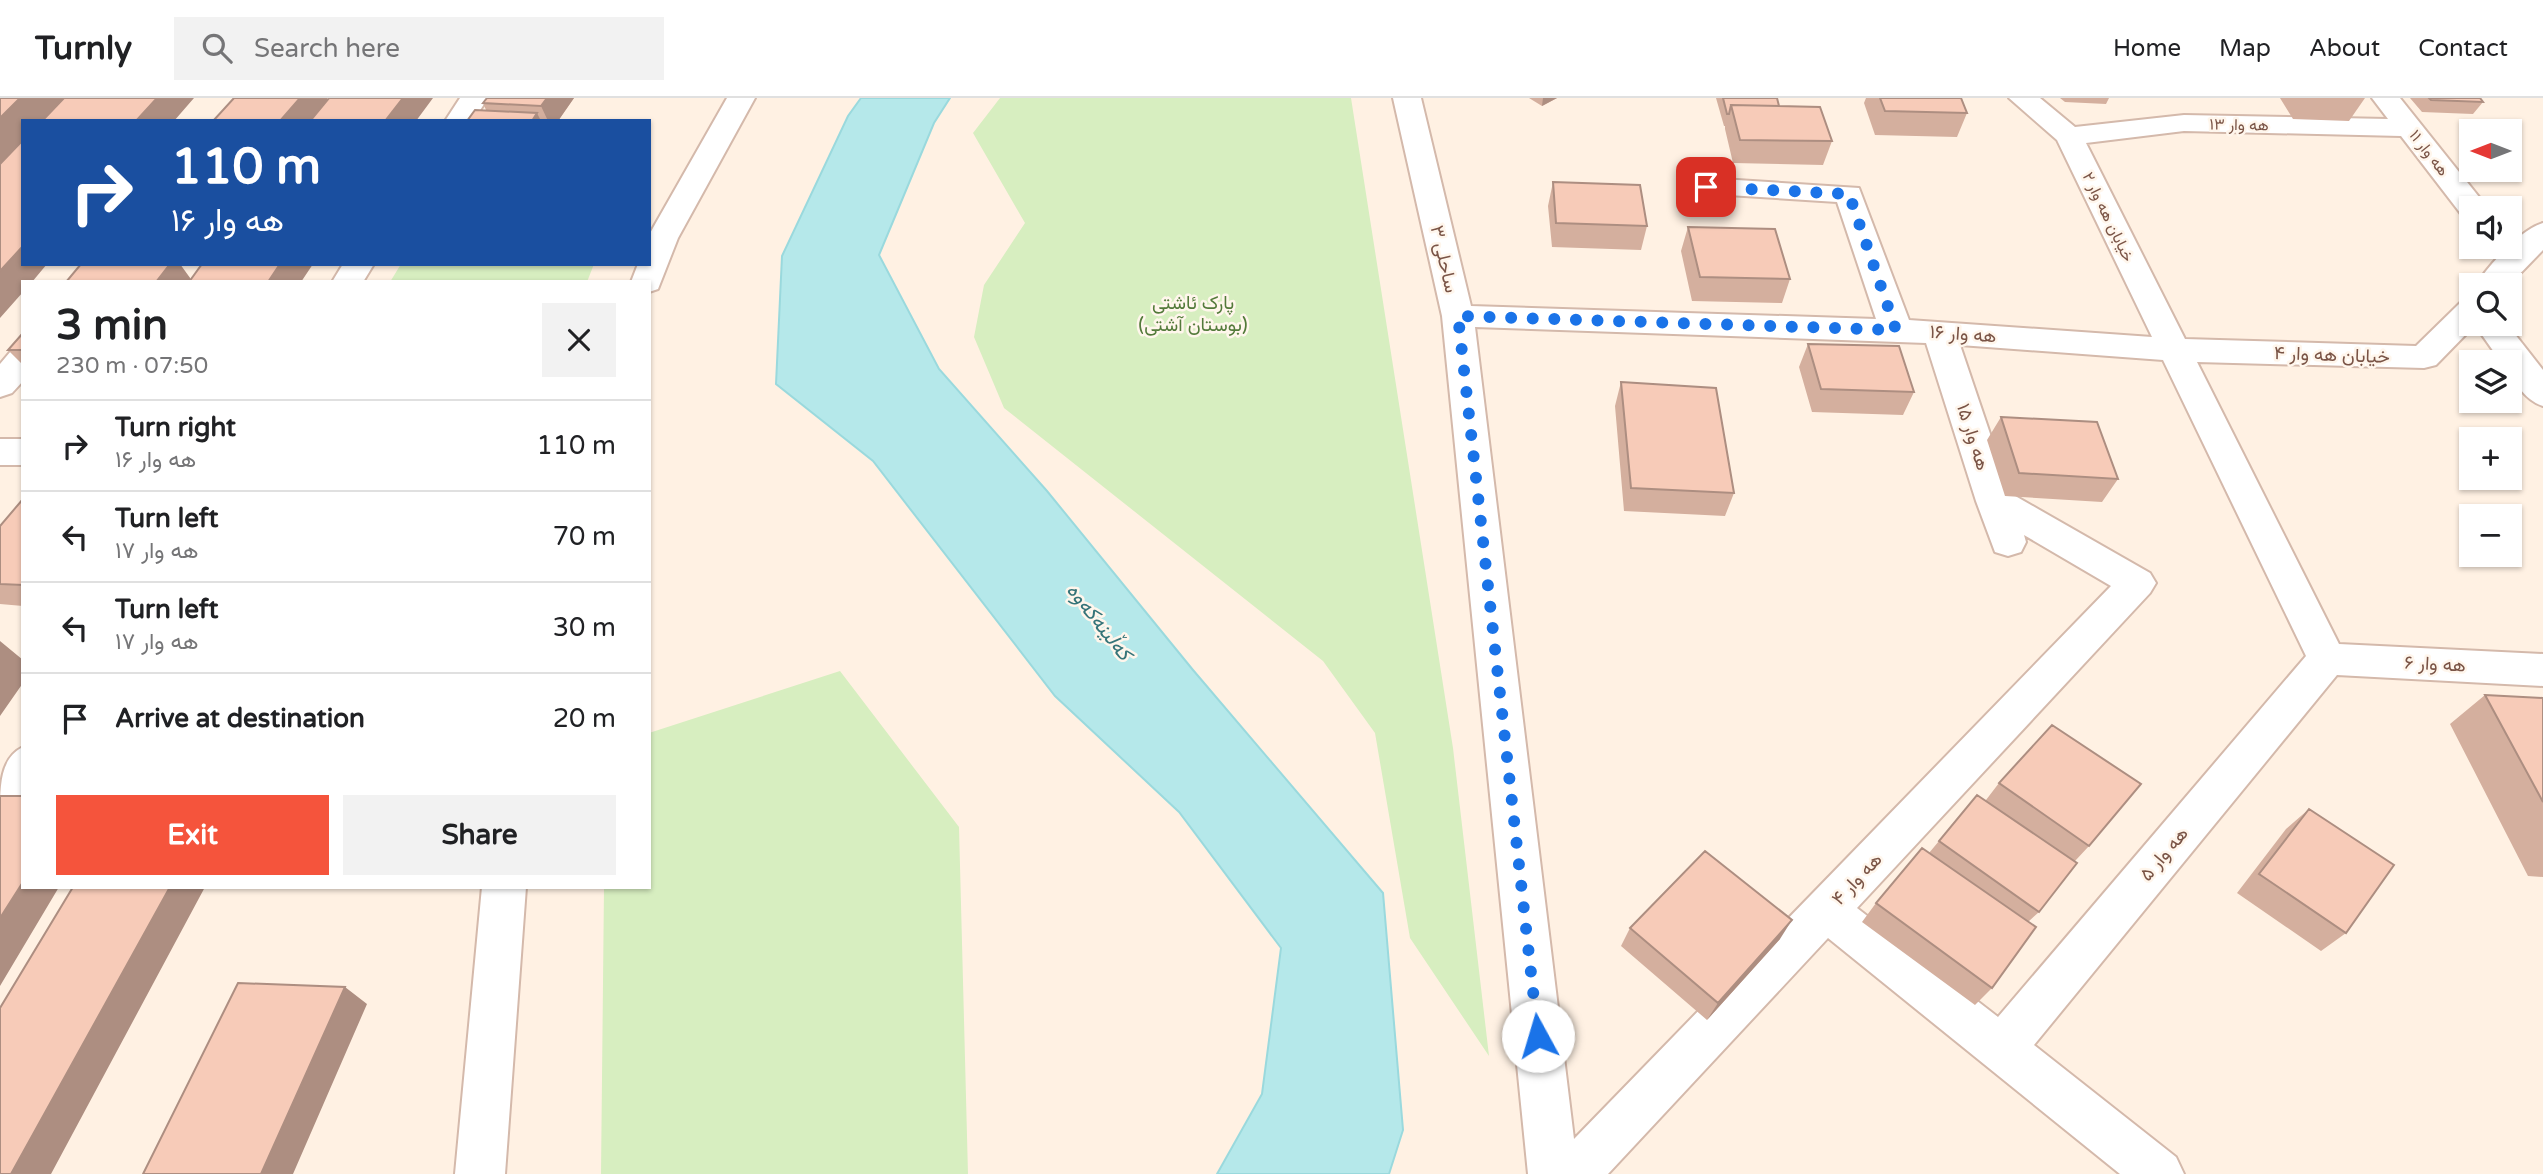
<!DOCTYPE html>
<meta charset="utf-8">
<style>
:root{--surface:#fff;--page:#f2f2f2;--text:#202124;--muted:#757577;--line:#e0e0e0;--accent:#f5543c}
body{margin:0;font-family:"Varela Round",Vazirmatn,sans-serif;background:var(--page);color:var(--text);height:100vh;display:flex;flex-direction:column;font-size:26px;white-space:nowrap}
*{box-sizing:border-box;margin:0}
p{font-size:23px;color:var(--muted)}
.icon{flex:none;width:38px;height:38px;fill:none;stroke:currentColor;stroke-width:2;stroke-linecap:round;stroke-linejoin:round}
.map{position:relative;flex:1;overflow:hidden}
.panel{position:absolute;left:21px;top:182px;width:630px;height:609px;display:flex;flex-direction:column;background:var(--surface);border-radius:0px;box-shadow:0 2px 5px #0004}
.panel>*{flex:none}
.banner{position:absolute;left:21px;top:21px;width:630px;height:147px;border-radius:0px;box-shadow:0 2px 5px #0004;background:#1a4fa0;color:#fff;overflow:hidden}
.needle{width:46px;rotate:270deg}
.buttons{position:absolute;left:2459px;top:21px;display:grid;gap:14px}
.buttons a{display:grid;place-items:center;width:63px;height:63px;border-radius:0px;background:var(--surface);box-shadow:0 2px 5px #0004;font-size:35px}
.pin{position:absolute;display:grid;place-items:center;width:60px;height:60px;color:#fff;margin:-30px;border-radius:14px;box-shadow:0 4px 10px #0006}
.me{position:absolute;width:77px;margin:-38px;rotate:354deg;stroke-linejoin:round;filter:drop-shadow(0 0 5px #0008)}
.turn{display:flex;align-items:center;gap:24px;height:147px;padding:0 35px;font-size:32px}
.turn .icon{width:91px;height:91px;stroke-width:2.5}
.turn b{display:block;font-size:49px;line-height:60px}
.round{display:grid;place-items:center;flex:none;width:74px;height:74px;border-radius:0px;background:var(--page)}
.head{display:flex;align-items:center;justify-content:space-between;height:119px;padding:0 35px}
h1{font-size:42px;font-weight:700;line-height:52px}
.button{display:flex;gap:14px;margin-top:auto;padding:14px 35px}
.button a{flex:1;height:80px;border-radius:0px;background:var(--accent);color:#fff;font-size:28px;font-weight:700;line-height:80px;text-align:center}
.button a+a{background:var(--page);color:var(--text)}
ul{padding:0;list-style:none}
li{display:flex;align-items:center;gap:21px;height:91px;padding:0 35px;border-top:2px solid var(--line)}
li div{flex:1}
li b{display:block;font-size:26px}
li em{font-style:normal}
header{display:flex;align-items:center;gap:42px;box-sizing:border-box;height:98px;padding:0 35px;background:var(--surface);border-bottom:2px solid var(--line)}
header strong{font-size:33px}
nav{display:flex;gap:38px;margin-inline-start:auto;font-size:24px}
.search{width:490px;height:63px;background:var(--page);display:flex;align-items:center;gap:18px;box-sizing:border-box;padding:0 24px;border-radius:0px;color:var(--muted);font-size:26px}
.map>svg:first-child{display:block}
</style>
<header>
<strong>Turnly</strong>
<div class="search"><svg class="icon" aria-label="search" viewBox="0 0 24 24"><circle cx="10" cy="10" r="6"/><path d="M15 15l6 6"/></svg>Search here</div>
<nav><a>Home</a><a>Map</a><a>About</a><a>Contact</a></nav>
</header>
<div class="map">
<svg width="2543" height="1076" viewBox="0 0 2543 1076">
<rect width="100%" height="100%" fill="#fff1e3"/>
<path fill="#d7eec0" d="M1000,0h351l102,650 36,308 -79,-118 -35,-205 -52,-72 -319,-253 -30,-71 10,-52 41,-62 -52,-90z
M401,166h193l-7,18h-197z
M840,573l119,156 9,347h-367l3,-287h45v-154z"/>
<path fill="#b5e8ea" stroke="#9ad9dd" stroke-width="2" d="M861,0h89l-16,25 -55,132 60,114 108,122 146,179 190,223 20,237 -14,44h-172l45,-80 19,-146 -102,-136 -124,-116 -182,-235 -97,-77 6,-128 66,-140z"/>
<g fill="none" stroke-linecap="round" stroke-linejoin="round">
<defs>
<path id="minor" d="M460,0h28l-15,23h-28z
M727,0h28l-77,140 -20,51 -9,3v-10h-18l7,-18h11v-29z
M1393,0h28l50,208 405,13 -39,-117 -141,-9 -5,-6 5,-6 10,-3 153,10 50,132 243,17 -95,-197 -48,-42h31l35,29 109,-12 204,4 -16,-21h28l83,104 4,6h-16v9l-10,-3 -60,-78 -217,-5 -98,12 99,196 231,7 44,-43 11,-4v25h36l36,46v36c-17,-5 -33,-26 -33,-44h-9l-26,-37 -39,40 -12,3 -227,-6 142,282 204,10v32l-206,-11 -303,370 142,112 8,17h-64l-292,-236 -220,236h-80l-86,-858zM1475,229l451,16 50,158 19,51 13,4 13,-4 5,-10 -2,-7 87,51 -537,553zM1960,247l203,15 143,296 -308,361 -141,-109 293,-315 6,-10 -6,-10 -140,-80z
M2543,125v27l-34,35h-33c12,-19 45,-56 67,-62z
M343,166h31l-11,18h-31z
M23,250v33l-11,12 -12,4v-33l11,-13z
M0,341h23v26h-23z
M23,649c0,29 10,56 -23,68 0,-29 0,-57 23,-68z
M482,789h44l-21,287h-50z"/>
</defs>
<use href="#minor" stroke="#d4b9ab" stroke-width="4"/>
<use href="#minor" fill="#fff" fill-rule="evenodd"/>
</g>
<path fill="#d4af9e" d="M487,0h87l-16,23h-91l19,-11 -3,-7z
M1529,0h28l-15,8z
M1716,0h61l2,8 53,35 -9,24 -90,-2 -8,-34v-3h-1z
M1866,0h95l6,15 -10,24 -82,-2 -11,-32z
M2060,0h49l-3,6 -41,-2z
M2280,0h85l-16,23 -56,-2z
M2410,0h70l3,4 -10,12 -51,-2z
M1553,84l94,44 -6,24 -89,-3 -4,-41z
M1688,129l102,52 -8,24 -90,-2 -11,-50z
M23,235v32l-15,-15z
M1808,246l106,48 -11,23 -91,-3 -13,-45z
M1621,284l113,111 -9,23 -101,-5 -9,-105z
M2001,319l117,62 -16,23 -97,-6 -18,-56z
M23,401v107l-23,-2v-78z
M2485,597l58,3v179l-15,-1 -78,-152z
M1999,685l90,63 -14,15 -36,51 -11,10 -36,66 -17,17 -113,-83 14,-19 53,-50 10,-12 47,-41z
M2309,711l37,124 -25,18 -84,-58 49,-64z
M1630,830l150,11 -73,81 -86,-74z"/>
<path fill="#ad8e81" d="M20,0h69l-21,23h-45v47l-23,24v-74z
M157,0h37l-20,23h-38z
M300,0h27l3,5 -15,18h-35z
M403,0h30l-17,23h-31z
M547,0h27l-16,23h-10l-7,-15z
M1543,0h14l-15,8z
M537,15l4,8h-9z
M23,148v18h24l-15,18h-9v10l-23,26v-47z
M170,166h10l13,18h-37z
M280,166h33l-12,18h-33z
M0,543l23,19v23l-23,33z
M23,784v5h36l-59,99v-68z
M170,789h35l-154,287h-40z
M1792,822l-12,19 -73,81 11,-17z
M345,889l22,17 -74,170h-32z"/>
<path fill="#f7cbb8" stroke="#ad8e81" stroke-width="2" d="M0,0h20l-20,20z
M64,0h93l-21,23h-94z
M234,0h66l-20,23h-67z
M329,0h74l-18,23h-75z
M487,0h60l-6,8 -58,-3z
M1723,0h54l2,8 -48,-1 -2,9h-2z
M1880,0h81l6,15 -82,-2z
M2429,0h51l3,4 -52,-2z
M1731,7l89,2 12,34 -92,-1z
M475,12l62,3 -5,8h-65z
M23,42v106l-23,25v-107z
M1553,84l87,3 7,41 -91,-3z
M1688,129l87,2 15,50 -90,-2z
M81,166h89l-14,18h-90z
M202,166h78l-12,18h-79z
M23,235v17h-15z
M1808,246l91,2 15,46 -93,-3z
M1621,284l95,6 18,105 -103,-5z
M2001,319l96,5 21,57 -99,-6z
M23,401v86l-23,-1v-58z
M2485,597l58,3v104z
M2052,627l89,59 -52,62 -90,-63z
M1977,697l100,68 -38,49 -100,-71z
M0,698h23v86l-23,36z
M2309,711l85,56 -48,68 -87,-59z
M1922,750l114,79 -44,61 -116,-85z
M1705,753l87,69 -74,83 -88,-75z
M73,789h97l-159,287h-11v-166z
M238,885l107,4 -84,187h-118z"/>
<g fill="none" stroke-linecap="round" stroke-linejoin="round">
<path stroke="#1a73e8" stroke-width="12" stroke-dasharray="0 21.6" d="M1538,938l-80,-720 438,14 -47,-136 -143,-7"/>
</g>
<g text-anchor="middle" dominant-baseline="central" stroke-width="5" stroke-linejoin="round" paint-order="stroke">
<g font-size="16" fill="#7a5446" stroke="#fff6ec">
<text transform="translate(2239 27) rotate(1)">هه وار ۱۳</text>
<text transform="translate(2429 55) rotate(52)">هه وار ۱۱</text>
<text transform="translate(2108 119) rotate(64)">خیابان هه وار ۲</text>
</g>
<g font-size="19" fill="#7a5446" stroke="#fff6ec">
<text transform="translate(1444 161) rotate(77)">ساحلی ۳</text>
<text transform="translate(1963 236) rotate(4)">هه وار ۱۶</text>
<text transform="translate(2332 257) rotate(2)">خیابان هه وار ۴</text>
<text transform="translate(1973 339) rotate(72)">هه وار ۱۵</text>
<text transform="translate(2435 566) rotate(3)">هه وار ۶</text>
<text transform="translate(2164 756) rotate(-50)">هه وار ۵</text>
<text transform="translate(1857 781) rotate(-47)">هه وار ۴</text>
</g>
<g font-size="19" fill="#537a3a" stroke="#fff6ec">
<text x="1193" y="205">پارک ئاشتی<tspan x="1193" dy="22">(بوستان آشتی)</tspan></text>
</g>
<g font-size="21" font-style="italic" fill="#357479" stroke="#fff6ec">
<text transform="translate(1099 524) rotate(52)">کەڵینەکەوە</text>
</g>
</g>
</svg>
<div class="buttons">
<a><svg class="needle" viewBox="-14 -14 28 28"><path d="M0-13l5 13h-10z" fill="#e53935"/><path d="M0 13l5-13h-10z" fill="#757577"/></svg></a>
<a><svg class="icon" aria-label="sound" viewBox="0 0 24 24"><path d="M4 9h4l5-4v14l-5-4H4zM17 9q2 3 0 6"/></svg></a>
<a><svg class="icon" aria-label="search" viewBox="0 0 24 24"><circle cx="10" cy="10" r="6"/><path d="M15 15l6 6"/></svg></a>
<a><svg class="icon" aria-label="layers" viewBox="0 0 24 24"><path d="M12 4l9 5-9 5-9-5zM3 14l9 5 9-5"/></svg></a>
<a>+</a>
<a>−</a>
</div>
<div class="pin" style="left:1706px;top:89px;background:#d93025"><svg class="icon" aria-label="arrive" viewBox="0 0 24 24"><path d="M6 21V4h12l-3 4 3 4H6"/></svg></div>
<svg class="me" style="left:1538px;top:938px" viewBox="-20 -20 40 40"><circle r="19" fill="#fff"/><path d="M0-13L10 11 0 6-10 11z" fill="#1a73e8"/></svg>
<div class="banner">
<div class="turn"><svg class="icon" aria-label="right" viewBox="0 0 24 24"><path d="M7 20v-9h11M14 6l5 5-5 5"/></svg><div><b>110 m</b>هه وار ۱۶</div></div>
</div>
<section class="panel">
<div class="head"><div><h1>3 min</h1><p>230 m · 07:50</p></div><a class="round"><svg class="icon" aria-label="close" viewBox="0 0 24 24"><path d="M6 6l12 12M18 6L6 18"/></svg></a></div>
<ul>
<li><svg class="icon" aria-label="right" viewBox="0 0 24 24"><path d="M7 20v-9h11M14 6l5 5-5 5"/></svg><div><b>Turn right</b><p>هه وار ۱۶</p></div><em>110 m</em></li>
<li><svg class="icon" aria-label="left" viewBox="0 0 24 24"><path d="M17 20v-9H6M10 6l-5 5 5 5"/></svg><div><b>Turn left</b><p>هه وار ۱۷</p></div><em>70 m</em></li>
<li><svg class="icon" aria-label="left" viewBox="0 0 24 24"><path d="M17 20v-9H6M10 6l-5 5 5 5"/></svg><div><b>Turn left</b><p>هه وار ۱۷</p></div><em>30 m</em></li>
<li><svg class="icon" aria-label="arrive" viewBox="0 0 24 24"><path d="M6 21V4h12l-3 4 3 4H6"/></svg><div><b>Arrive at destination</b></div><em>20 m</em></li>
</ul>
<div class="button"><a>Exit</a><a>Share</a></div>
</section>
</div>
